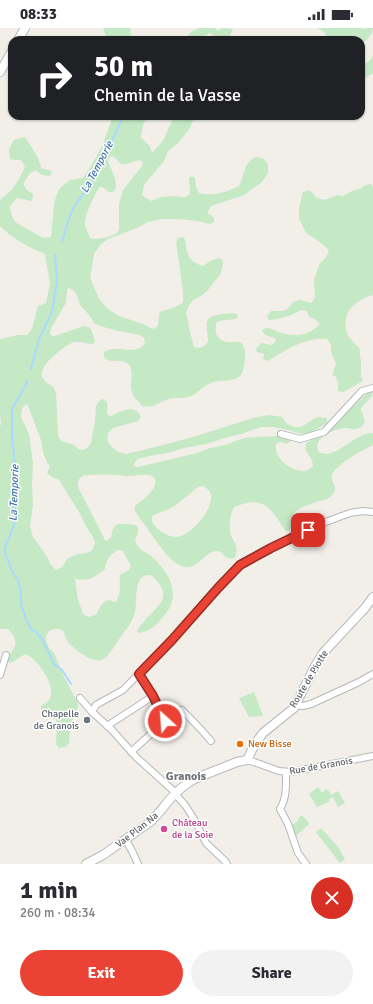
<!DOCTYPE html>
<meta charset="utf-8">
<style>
:root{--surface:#fff;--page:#f2f2f3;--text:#2b2b33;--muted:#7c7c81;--accent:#ea4335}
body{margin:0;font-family:Signika,sans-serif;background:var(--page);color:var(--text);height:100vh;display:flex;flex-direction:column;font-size:15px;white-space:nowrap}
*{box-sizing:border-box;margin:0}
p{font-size:13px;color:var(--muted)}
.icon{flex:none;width:22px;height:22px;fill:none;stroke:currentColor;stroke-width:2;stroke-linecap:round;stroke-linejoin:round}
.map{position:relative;height:836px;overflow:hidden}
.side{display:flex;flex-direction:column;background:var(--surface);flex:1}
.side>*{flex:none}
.banner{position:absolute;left:8px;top:8px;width:357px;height:84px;border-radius:12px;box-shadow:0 1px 3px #0004;background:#202124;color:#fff;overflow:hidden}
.pin{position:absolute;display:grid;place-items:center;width:34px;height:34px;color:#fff;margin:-17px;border-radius:8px;box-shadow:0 2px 6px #0006}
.me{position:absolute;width:44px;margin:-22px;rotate:334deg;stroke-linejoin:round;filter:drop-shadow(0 0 3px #0008)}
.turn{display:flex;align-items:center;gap:14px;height:84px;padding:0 20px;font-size:18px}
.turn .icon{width:52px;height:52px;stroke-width:2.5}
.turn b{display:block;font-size:28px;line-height:34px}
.round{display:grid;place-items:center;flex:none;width:42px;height:42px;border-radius:21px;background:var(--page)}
.overview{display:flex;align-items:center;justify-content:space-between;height:68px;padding:0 20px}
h1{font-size:24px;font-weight:700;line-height:30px}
.button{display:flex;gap:8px;margin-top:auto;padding:8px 20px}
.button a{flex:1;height:46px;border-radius:24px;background:var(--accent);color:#fff;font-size:16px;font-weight:700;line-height:46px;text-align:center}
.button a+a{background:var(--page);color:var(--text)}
.status{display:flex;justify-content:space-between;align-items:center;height:28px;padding:0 20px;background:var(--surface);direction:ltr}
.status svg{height:11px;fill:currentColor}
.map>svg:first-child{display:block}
</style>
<div class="status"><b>08:33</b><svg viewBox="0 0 49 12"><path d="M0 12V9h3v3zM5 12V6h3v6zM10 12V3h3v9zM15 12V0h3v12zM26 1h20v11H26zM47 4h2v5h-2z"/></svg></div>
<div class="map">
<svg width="373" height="836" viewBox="0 0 373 836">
<rect width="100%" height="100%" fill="#f1efe8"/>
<path fill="#c5e8c5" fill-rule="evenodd" d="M103,0h27l1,7 2,5h-26z
M199,0h16l3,3 4,-3 11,1 -5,11h-12v-2l-6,-5c-9,5 -15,7 -26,7l8,-9z
M317,0h45l2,1 2,-1h7c0,6 -7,13 -12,16v-4h-33l-4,-8z
M373,27v18l-12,8v-16h3l7,-6z
M111,88h38c-6,5 -7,14 -8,22l9,8 2,7 11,-12 9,-20 6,-5h22l-8,6 -2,6 -12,15 -10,8 -4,10 -20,24 -2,10 9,6 10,-4 14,-1 5,1h6l4,-3c0,-6 -1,-11 -1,-16l3,-2 3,2 1,9 3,6c14,4 27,-1 40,-7 6,-12 4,-23 17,-29l8,2 4,6v8l-6,9 -18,13 -33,11 -3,5v3l5,2 1,3v3l-4,2 -12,-3 -18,-2h-18l-14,3 -11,6 -29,11 -7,5 -7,10 -4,24 9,21 9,10 11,7 24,8 8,4 4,1c6,-5 2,-10 5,-17 5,-2 21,-6 23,-10 2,-3 -6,-53 -7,-60l2,-4 5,-1c3,3 2,4 3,9 2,12 5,16 17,20 7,-4 11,-9 19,-7l1,6 -3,10 -13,16 -6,5 -8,4 -4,5 -3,8 5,23 3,11c7,2 10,0 14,-5 0,-17 -8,-25 14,-28 6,0 11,-2 16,1l-1,3c-8,3 -13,1 -20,4 -4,9 0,19 10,20 5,1 9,-1 13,0 2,1 3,3 4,5 2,7 1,24 -4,29 -6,6 -19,4 -27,6 -7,2 -13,9 -20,13 -9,5 -18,1 -27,5 -9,3 -12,9 -23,6 -2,-1 -2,-2 -4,-4 -4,-3 -7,-8 -8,-13 -1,-8 4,-20 -4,-26 -7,-5 -25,3 -23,-11 4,-2 7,-3 12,-3 10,-1 24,5 29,-7l-1,-4 -4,-3 -22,-4 -18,-5 -6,-3 -4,-7 -10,-11 -3,-10 -4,-5 -3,-2 -3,1 -1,14 -15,25 -1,6 3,2h2l29,-10 5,1 3,4 3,10 -2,3c-7,0 -12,-3 -19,-2 -9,3 -36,24 -32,34 2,6 7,8 11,11 1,1 2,5 3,6l2,43 3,5 13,4 4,4 5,1 4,-2 4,-5 4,-21 1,-16 3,-5 4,-2 4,3c1,4 -1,9 1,13l3,1c9,-5 25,-13 30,1l-3,4 -25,7 -5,5 -1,7 4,6 7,6 8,2 25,-6 42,-11 60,-19 16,-3 13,2 5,7 7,3h7l16,-10 10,1v5l-18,11 -11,-1 -10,-3 -14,-3h-13l-20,7 -20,5 -14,5 -23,4 -16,5 -14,2 -17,4 -4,7 5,1 13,-3 46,-11 13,-5 15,-3 19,-7 12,-1 24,-1 11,3 -1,2c-5,5 -5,1 -11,1l-4,3c1,3 1,6 2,9 6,12 26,24 36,12 0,-9 -10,-14 -7,-23l21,-12 29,-27 9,-9 4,-3 2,1 2,2 -12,13v3l4,10c-2,5 -4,7 -9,8 -4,1 -6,-1 -9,-1 -12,0 -38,11 -27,25 3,0 5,1 7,1 15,-2 29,-21 46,-21v12c-9,4 -38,20 -41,30 -2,11 10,11 -3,23 -8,3 -27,8 -33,13 -7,6 1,20 -11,20l-1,-2c-13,-22 -22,-34 -50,-22 -4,8 -6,18 -3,28 4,11 8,9 4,23 -13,3 -10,-7 -18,-7 -10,-1 -19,18 -32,16 -14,-1 -32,-31 -40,-42 -3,-4 -7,-8 -9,-13 -2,-2 -1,-3 -1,-6 6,-5 26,-19 19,-28 -1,-2 -3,-3 -5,-3 -7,-1 -15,1 -22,1 -10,-1 -36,-2 -44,0 -6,3 -6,8 -4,13l26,51h3l3,-3c1,-3 1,-7 3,-10 3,-6 16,-2 22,-2 5,5 0,10 -1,16 5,12 10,9 17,16 18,16 30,38 12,59 -8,9 -12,15 -25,17l-2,-1c1,-4 2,-5 5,-8 14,-19 35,-25 9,-49 -6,0 -10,1 -12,6 -5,11 -1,23 -5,34 -3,9 -9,16 -14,23 -4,6 -12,19 -18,22 -9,3 -26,-9 -32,-16 -4,-3 -5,-9 -7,-13l-4,-2h-5l-5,2 -3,5v5l3,7 5,5 9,22 14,26 1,5 -8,22 -1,15 -4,4 -6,1 -3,-4 1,-20 -1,-4 -4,-2h-7l-4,-6v-6c3,-3 8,-4 9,-8 6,-13 -12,-38 -24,-44 -6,2 -10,7 -16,9l-2,-2v-4c2,-3 5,-7 7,-11 2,-6 -3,-13 -7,-17h-8v-202l1,-4 -1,-10v-74l18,-4h9l5,-6 6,-23 8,-3 4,-19 -5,-30c-17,-7 -32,-15 -45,-28v-26c14,-11 18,-17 25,-34l-4,-6h-6l-5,-1 -1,-10 5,-9 11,-3c6,10 14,19 16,31l11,3 -2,5 -8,-1 -6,-5 -6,3 -7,11 4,6 6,4 -1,7 -15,-3 -7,8 1,7 4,9 28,16 8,-1 3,-32 2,-9 4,-8 10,-8 13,-2 5,-7 14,-24 10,-28zM112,128c6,2 5,7 10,8 7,1 13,-5 20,-3l1,2 -1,3 -19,24 -4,14v26l-3,4 -12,4 -11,1 -3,-1c-2,-5 -5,-11 -5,-16 0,-8 9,-25 13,-33l2,-2h3l6,5h4c8,-8 -2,-21 -5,-31l2,-4zM27,375l14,37 2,12 4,10 3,4 -3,7 5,4 7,3 20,32 8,16 5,7 3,7 -2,7 -5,4 -9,1 -11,4 -6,9 -6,3 -6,-6 -2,-6 -15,-21 -3,-11 3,-21 -1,-20 1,-22 -4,-29 -8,-17 1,-9zM202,458c26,8 -11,54 -28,51 -6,-1 -13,-5 -17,-9 -4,-4 -7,-7 -4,-13l14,-5 9,-5 22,-18zM117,522l6,1 8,15 -2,4 -9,5c-1,12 2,16 -4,27l-9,-2 -6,5 -5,10 -8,2 -5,-3 -5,-15 -3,-20c16,2 18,-1 30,-10 0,-9 6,-14 12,-19z
M371,156l2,3v108c-18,5 -34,19 -25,40 2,5 9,10 12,14 -1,5 1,9 1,14 0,8 -1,11 2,18l-20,11 -5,-1v-8l-2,-6 -4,-2 4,-11 -5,-12v-7l-4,-6c-22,-2 -41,11 -59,22l-5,-2 1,-5 -7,-2 -1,-3 5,-6 11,2 4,-4 -1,-3 -10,-3 -3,-5 4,-2c4,0 8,2 12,4 16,5 30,5 42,-8l-5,-5 -6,-2 -2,-6 -6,-1c-10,6 -20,9 -32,10l-2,-4 4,-5h12l5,-2 5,-7 6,-2 12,3 4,-5 -1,-18 6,-17 6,-5 3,-8 -12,-10 -11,-7 -7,-14v-11l4,-16 6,-2 5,4 1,3 9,3 14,-5 5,1 9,-5 8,-2 5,-4z
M254,664l9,24 -14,1 -10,-19z
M318,759l4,6 4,-4 3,2 2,4 7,-4 7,12 -7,4 -5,-10 -4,2 1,2 -13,6 -8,-13z
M302,787l7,8v1l-14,13 -4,-11 8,-6 -1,-2z
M321,800l17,19 7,12 -5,4 -24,-31z"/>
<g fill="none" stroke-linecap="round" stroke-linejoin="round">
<path stroke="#aadaff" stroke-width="2" d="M62,213l10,-31 22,-32 14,-28 15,-34
M31,341l8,-30 13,-27 5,-31 -2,-26
M28,353l-16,28v26l4,43 -3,18 2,6 -1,23 -9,23v5l8,20 5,7 3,11v14l2,5 4,12 4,7 5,3 6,7 12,25 8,6 9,14"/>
<defs>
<path id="street" d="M281,406l19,5 24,-7 38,-41 11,-3
M0,647l6,-20
M80,670l12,14 19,17 25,28 40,36
M295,677l8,1 8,-2 48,-22 14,-8
M92,684l4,-7 27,-15 49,-50 45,-52 23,-23 31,-17 49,-24 30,-11 13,-2 10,1
M162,688l15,-6h5c10,10 20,20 29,31
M107,698l46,-30
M131,724l33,-30v-2l-11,-24 -14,-22
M247,732l7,2 25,9 12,1 82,-16
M286,744c0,12 1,26 -6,37l8,15 10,29 8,11
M175,766l10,11 9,14 12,24 19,18 2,3
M126,812l7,13 5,11"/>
<path id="secondary" d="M18,12l7,-12
M0,44l12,-21
M86,836l17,-9 47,-33c8,-7 14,-16 21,-24 7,-8 15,-14 23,-19l43,-17 10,-2 8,-16 8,-11 31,-25 20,-40 9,-15 42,-45 8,-11"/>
</defs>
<use href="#street" stroke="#b5b8bc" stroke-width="8"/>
<use href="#secondary" stroke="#b6babf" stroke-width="10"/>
<use href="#street" stroke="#fff" stroke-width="6"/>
<use href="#secondary" stroke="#fff" stroke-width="8"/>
</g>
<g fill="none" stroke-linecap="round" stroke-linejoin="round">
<defs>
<path id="route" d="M165,693l-12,-25 -14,-22 33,-34 46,-52 22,-23 31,-17 37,-18"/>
</defs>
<use href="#route" stroke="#982c22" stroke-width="10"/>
<use href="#route" stroke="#ea4335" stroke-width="7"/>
</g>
<circle fill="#6b7280" stroke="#fff" stroke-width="1.5" cx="87" cy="692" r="4"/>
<circle fill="#e8710a" stroke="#fff" stroke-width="1.5" cx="240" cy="716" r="4"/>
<circle fill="#d1479c" stroke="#fff" stroke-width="1.5" cx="164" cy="801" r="4"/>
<g text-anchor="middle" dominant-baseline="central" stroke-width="3" stroke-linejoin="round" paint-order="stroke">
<g font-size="10" fill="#5f6368" stroke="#fff">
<text transform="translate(309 651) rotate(-59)">Route de Piotte</text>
<text transform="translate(321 738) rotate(-10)">Rue de Granois</text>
<text transform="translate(137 802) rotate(-38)">Vae Plan Na</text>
</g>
<g font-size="10" fill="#5b616d" stroke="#fff" text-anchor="end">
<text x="79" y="686">Chapelle<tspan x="79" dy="12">de Granois</tspan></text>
</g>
<g font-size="10" fill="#c56008" stroke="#fff" text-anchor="start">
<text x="248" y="716">New Bisse</text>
</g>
<g font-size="10" fill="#b23c85" stroke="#fff" text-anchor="start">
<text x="172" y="795">Château<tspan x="172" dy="12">de la Soie</tspan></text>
</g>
<g font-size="11" font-style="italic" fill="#4174aa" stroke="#fff">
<text transform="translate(97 139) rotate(-62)">La Temporie</text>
<text transform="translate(14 465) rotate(-88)">La Temporie</text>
</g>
<g font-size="12" font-weight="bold" fill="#70757a" stroke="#fff">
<text x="186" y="748">Granois</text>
</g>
</g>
</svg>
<div class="pin" style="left:308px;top:502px;background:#d93025"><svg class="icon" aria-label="arrive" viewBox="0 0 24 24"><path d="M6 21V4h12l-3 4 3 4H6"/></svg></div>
<svg class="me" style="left:165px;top:693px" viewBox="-20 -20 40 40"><circle r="17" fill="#ea4335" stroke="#fff" stroke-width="3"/><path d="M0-11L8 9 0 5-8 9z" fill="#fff"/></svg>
<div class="banner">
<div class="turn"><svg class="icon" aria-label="right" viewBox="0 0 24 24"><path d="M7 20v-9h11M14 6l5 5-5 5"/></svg><div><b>50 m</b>Chemin de la Vasse</div></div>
</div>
</div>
<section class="side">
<div class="overview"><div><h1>1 min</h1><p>260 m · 08:34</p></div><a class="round" style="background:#d93025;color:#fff"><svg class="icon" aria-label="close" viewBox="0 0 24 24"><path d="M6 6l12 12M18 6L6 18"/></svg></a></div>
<div class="button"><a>Exit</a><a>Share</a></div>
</section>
